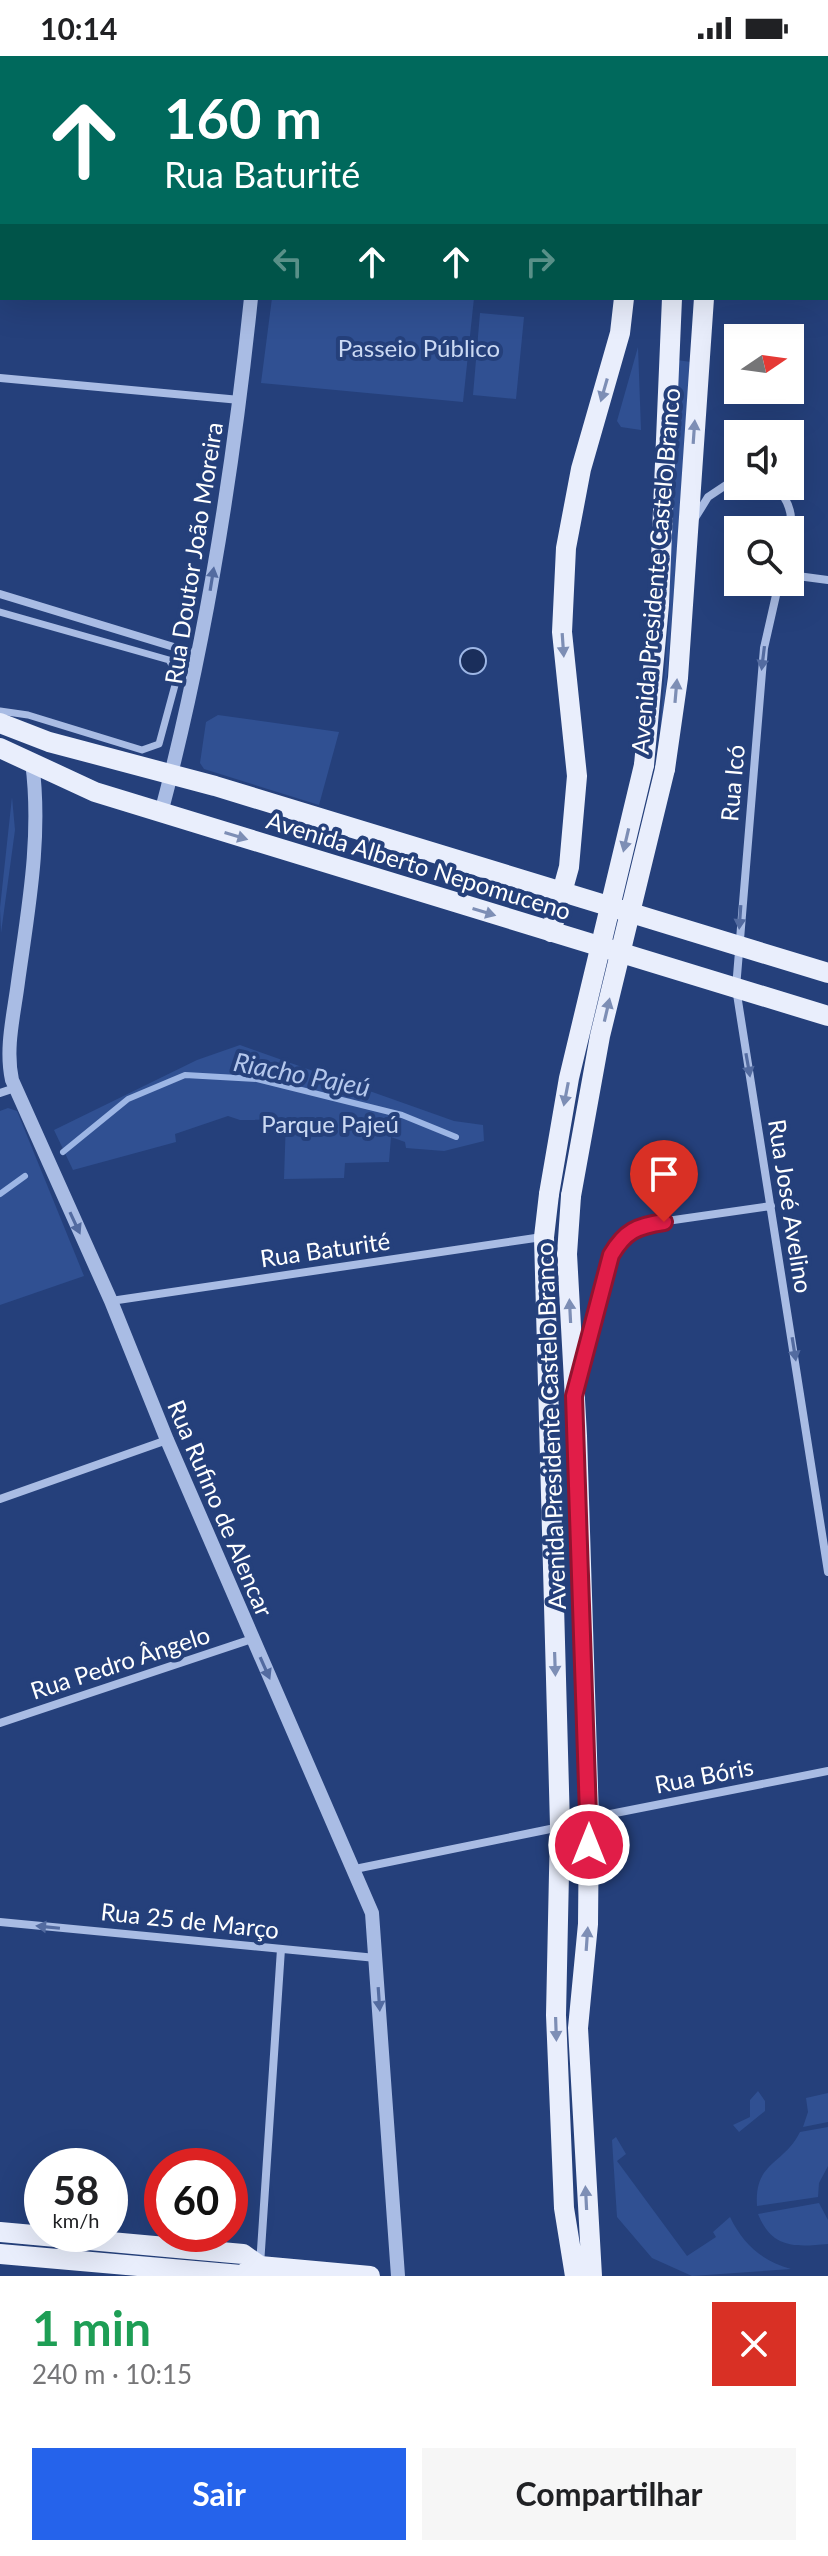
<!DOCTYPE html>
<html lang="pt">
<meta charset="utf-8">
<style>
:root{--surface:#fff;--page:#f6f6f6;--text:#202124;--muted:#757577;--accent:#2563eb}
body{margin:0;font-family:Lato,sans-serif;background:var(--page);color:var(--text);height:100vh;display:flex;flex-direction:column;font-size:30px;white-space:nowrap}
*{box-sizing:border-box;margin:0}
p{font-size:26px;color:var(--muted)}
.icon{flex:none;width:44px;height:44px;fill:none;stroke:currentColor;stroke-width:2;stroke-linecap:round;stroke-linejoin:round}
.map{position:relative;height:2220px;overflow:hidden}
.side{display:flex;flex-direction:column;background:var(--surface);flex:1}
.side>*{flex:none}
.top-card{position:absolute;left:0px;top:0px;width:828px;height:244px;box-shadow:0 8px 32px #0002;background:#00695c;color:#fff;overflow:hidden}
.needle{width:52px;rotate:77deg}
.tools{position:absolute;left:724px;top:268px;display:grid;gap:16px}
.tools a{display:grid;place-items:center;width:80px;height:80px;border-radius:0px;background:var(--surface);box-shadow:0 8px 32px #0002;font-size:40px}
.speed{position:absolute;left:24px;top:2092px;display:flex;gap:16px;font-size:40px;font-weight:700;text-align:center}
.speed>*{display:grid;place-content:center;width:104px;height:104px;border-radius:50%;background:var(--surface);box-shadow:0 8px 32px #0002;line-height:1}
.speed small{font-size:20px;font-weight:400}
.speed .limit{border:12px solid #d22;background:#fff;color:#111}
.pin{position:absolute;display:grid;place-items:center;width:68px;height:68px;color:#fff;margin:-82px -34px;border-radius:50% 50% 50% 0;rotate:-45deg;box-shadow:0 0 8px #0007}
.pin .icon{rotate:45deg}
.me{position:absolute;width:88px;margin:-44px;rotate:0deg;stroke-linejoin:round;filter:drop-shadow(0 0 6px #0008)}
.turn{display:flex;align-items:center;gap:28px;height:168px;padding:0 32px;font-size:36px}
.turn .icon{width:104px;height:104px;stroke-width:2.5}
.turn b{display:block;font-size:56px;line-height:68px}
.lanes{display:flex;align-items:center;height:76px;padding:0 32px;background:#0003;justify-content:center;gap:40px;direction:ltr}
.lanes .off{opacity:.35}
.round{display:grid;place-items:center;flex:none;width:84px;height:84px;border-radius:0px;background:var(--page)}
.overview{display:flex;align-items:center;justify-content:space-between;height:136px;padding:0 32px}
h1{font-size:48px;font-weight:700;line-height:60px;color:#1e9e55}
.action{display:flex;gap:16px;margin-top:auto;padding:16px 32px}
.action a{flex:1;height:92px;border-radius:0px;background:var(--accent);color:#fff;font-size:32px;font-weight:700;line-height:92px;text-align:center}
.action a+a{background:var(--page);color:var(--text)}
.status{display:flex;justify-content:space-between;align-items:center;height:56px;padding:0 40px;background:var(--surface);direction:ltr}
.status svg{height:22px;fill:currentColor}
.map>svg:first-child{display:block}
</style>
<div class="status"><b>10:14</b><svg viewBox="0 0 49 12"><path d="M0 12V9h3v3zM5 12V6h3v6zM10 12V3h3v9zM15 12V0h3v12zM26 1h20v11H26zM47 4h2v5h-2z"/></svg></div>
<div class="map">
<svg width="828" height="2220" viewBox="0 0 828 2220">
<rect width="100%" height="100%" fill="#25407b"/>
<path fill="#305092" d="M303,0h191l-191,2z
M272,242h202l-11,104 -202,-19z
M480,257l44,4 -8,82 -43,-4z
M638,291l3,83 -20,-3 -4,-6z
M677,304l14,2c-12,136 -17,272 -34,408l12,-153z
M218,659l121,17 -20,73 -115,-36 -4,-6 6,-41z
M12,741l3,33 -14,103 -1,-25z
M240,989l214,76 29,4 1,16 -40,10 -38,-3 -1,-6 -14,-5 -2,25 -44,1 -1,15 -60,1 2,-60 -46,1 -12,-4 -53,18 1,8 -103,28 -19,-40 143,-70z
M8,1052l9,3 67,165 -84,29v-194z
M758,2035l7,10v10l-26,21 -6,-7 17,-8v-17z
M828,2037v29l-25,5 5,-15 -2,-14z
M828,2071v39l-9,17 -1,14 -61,9c-3,-45 27,-41 43,-74z
M616,2081l10,17 -9,7 70,95 29,-19 -3,-5 17,-15c13,27 32,44 61,52l-99,7 -40,-18 -35,-41 -5,-77z
M819,2147l9,17v24c-33,3 -56,5 -70,-30z"/>
<path fill="#1a2e5b" stroke="#9db6e5" stroke-width="2" d="M460 605a13 13 0 1 1 26 0a13 13 0 1 1-26 0Z"/>
<g fill="none" stroke-linecap="round" stroke-linejoin="round">
<path stroke="#9db6e5" stroke-width="6" d="M63,1096l65,-53 57,-24 72,4 145,36 54,22
M0,1138l25,-18"/>
<path stroke="#a9bce4" stroke-width="7" d="M0,556l169,48 9,14 -19,70 -17,6 -114,-35 -28,-4"/>
<path stroke="#a9bce4" stroke-width="8" d="M0,133h2
M0,322l240,22
M775,430c13,13 19,27 15,45
M695,462l13,-21 30,-20
M790,519l38,5
M779,526l-15,66 -28,340 92,584
M0,538l200,61
M0,1037l15,-5
M111,1245l431,-64
M580,1316l31,-117 11,-19 17,-11 132,-19
M0,1443l167,-59
M0,1667l252,-84
M590,1762l238,-47
M355,1813l205,-42
M0,1866l376,36
M260,2209l21,-316"/>
<path stroke="#a9bce4" stroke-width="14" d="M276,2v-2
M32,706c10,74 -4,148 -14,220 -4,32 -13,66 -6,98l99,221 56,139 205,473 26,363
M161,757c45,-169 72,-341 90,-515"/>
<path stroke="#e9eefc" stroke-width="20" d="M643,0v2
M685,2v-2
M727,2v-2
M0,667l49,19 166,44 613,187
M0,692l95,44 733,224
M644,709l15,-160 13,-307
M665,713l13,-91 26,-380
M551,876l18,-65 8,-91 -15,-144 4,-84 15,-79 39,-136 4,-35
M549,1138l-5,43 16,589 -4,189 8,193 11,68
M571,1140l-4,58 10,182 12,383 -1,105 -10,104 14,248
M0,2176l243,22 17,12 110,10
M0,2198l241,21 19,-9"/>
<path stroke="#e9eefc" stroke-width="20" d="M549,1138l20,-116 75,-313
M571,1140l29,-160 65,-267"/>
</g>
<defs><path id="oneway-solid" d="M-6-.8H1V-3.2L6.5 0L1 3.2V.8H-6Z" transform="scale(2)"/></defs>
<g fill="#7d8eb5">
<use href="#oneway-solid" transform="translate(604 334) rotate(106)"/>
<use href="#oneway-solid" transform="translate(694 376) rotate(-86)"/>
<use href="#oneway-solid" transform="translate(563 589) rotate(86)"/>
<use href="#oneway-solid" transform="translate(676 635) rotate(-85)"/>
<use href="#oneway-solid" transform="translate(236 780) rotate(17)"/>
<use href="#oneway-solid" transform="translate(626 784) rotate(103)"/>
<use href="#oneway-solid" transform="translate(484 856) rotate(17)"/>
<use href="#oneway-solid" transform="translate(607 954) rotate(-77)"/>
<use href="#oneway-solid" transform="translate(566 1038) rotate(101)"/>
<use href="#oneway-solid" transform="translate(570 1255) rotate(-93)"/>
<use href="#oneway-solid" transform="translate(555 1608) rotate(88)"/>
<use href="#oneway-solid" transform="translate(587 1883) rotate(-86)"/>
<use href="#oneway-solid" transform="translate(556 1973) rotate(88)"/>
<use href="#oneway-solid" transform="translate(586 2142) rotate(-93)"/>
</g>
<g fill="#536ba0">
<use href="#oneway-solid" transform="translate(212 523) rotate(-81)"/>
<use href="#oneway-solid" transform="translate(763 602) rotate(97)"/>
<use href="#oneway-solid" transform="translate(740 861) rotate(94)"/>
<use href="#oneway-solid" transform="translate(748 1009) rotate(80)"/>
<use href="#oneway-solid" transform="translate(75 1167) rotate(65)"/>
<use href="#oneway-solid" transform="translate(794 1293) rotate(81)"/>
<use href="#oneway-solid" transform="translate(265 1612) rotate(66)"/>
<use href="#oneway-solid" transform="translate(48 1871) rotate(-174)"/>
<use href="#oneway-solid" transform="translate(379 1943) rotate(86)"/>
</g>
<g fill="none" stroke-linecap="round" stroke-linejoin="round">
<defs>
<path id="route" d="M589,1789l-15,-449 37,-141c14,-24 26,-29 53,-33"/>
</defs>
<use href="#route" stroke="#92132f" stroke-width="20"/>
<use href="#route" stroke="#e11d48" stroke-width="14"/>
</g>
<g text-anchor="middle" dominant-baseline="central" stroke-width="8" stroke-linejoin="round" paint-order="stroke">
<g font-size="24" fill="#cbd9f3" stroke="#25407b">
<text x="419" y="291">Passeio Público</text>
<text x="330" y="1067">Parque Pajeú</text>
</g>
<g font-size="24" fill="#fff" stroke="#25407b">
<text transform="translate(193 497) rotate(-81)">Rua Doutor João Moreira</text>
<text transform="translate(655 515) rotate(-85)">Avenida Presidente Castelo Branco</text>
<text transform="translate(732 727) rotate(-85)">Rua Icó</text>
<text transform="translate(419 809) rotate(17)">Avenida Alberto Nepomuceno</text>
<text transform="translate(791 1150) rotate(81)">Rua José Avelino</text>
<text transform="translate(325 1193) rotate(-8)">Rua Baturité</text>
<text transform="translate(550 1370) rotate(-92)">Avenida Presidente Castelo Branco</text>
<text transform="translate(221 1452) rotate(67)">Rua Rufino de Alencar</text>
<text transform="translate(120 1606) rotate(-18)">Rua Pedro Ângelo</text>
<text transform="translate(704 1719) rotate(-11)">Rua Bóris</text>
<text transform="translate(190 1864) rotate(6)">Rua 25 de Março</text>
</g>
<g font-size="26" font-style="italic" fill="#b4c7ec" stroke="#25407b">
<text transform="translate(302 1018) rotate(11)">Riacho Pajeú</text>
</g>
</g>
</svg>
<div class="tools">
<a><svg class="needle" viewBox="-14 -14 28 28"><path d="M0-13l5 13h-10z" fill="#e53935"/><path d="M0 13l5-13h-10z" fill="#757577"/></svg></a>
<a><svg class="icon" aria-label="sound" viewBox="0 0 24 24"><path d="M4 9h4l5-4v14l-5-4H4zM17 9q2 3 0 6"/></svg></a>
<a><svg class="icon" aria-label="search" viewBox="0 0 24 24"><circle cx="10" cy="10" r="6"/><path d="M15 15l6 6"/></svg></a>
</div>
<div class="speed"><div>58<small>km/h</small></div><div class="limit">60</div></div>
<div class="pin" style="left:664px;top:1166px;background:#d93025"><svg class="icon" aria-label="arrive" viewBox="0 0 24 24"><path d="M6 21V4h12l-3 4 3 4H6"/></svg></div>
<svg class="me" style="left:589px;top:1789px" viewBox="-20 -20 40 40"><circle r="17" fill="#e11d48" stroke="#fff" stroke-width="3"/><path d="M0-11L8 9 0 5-8 9z" fill="#fff"/></svg>
<div class="top-card">
<div class="turn"><svg class="icon" aria-label="ahead" viewBox="0 0 24 24"><path d="M12 20V5M6 11l6-6 6 6"/></svg><div><b>160 m</b>Rua Baturité</div></div>
<div class="lanes"><svg class="icon off" aria-label="left" viewBox="0 0 24 24"><path d="M17 20v-9H6M10 6l-5 5 5 5"/></svg><svg class="icon" aria-label="ahead" viewBox="0 0 24 24"><path d="M12 20V5M6 11l6-6 6 6"/></svg><svg class="icon" aria-label="ahead" viewBox="0 0 24 24"><path d="M12 20V5M6 11l6-6 6 6"/></svg><svg class="icon off" aria-label="right" viewBox="0 0 24 24"><path d="M7 20v-9h11M14 6l5 5-5 5"/></svg></div>
</div>
</div>
<section class="side">
<div class="overview"><div><h1>1 min</h1><p>240 m · 10:15</p></div><a class="round" style="background:#d93025;color:#fff"><svg class="icon" aria-label="close" viewBox="0 0 24 24"><path d="M6 6l12 12M18 6L6 18"/></svg></a></div>
<div class="action"><a>Sair</a><a>Compartilhar</a></div>
</section>
